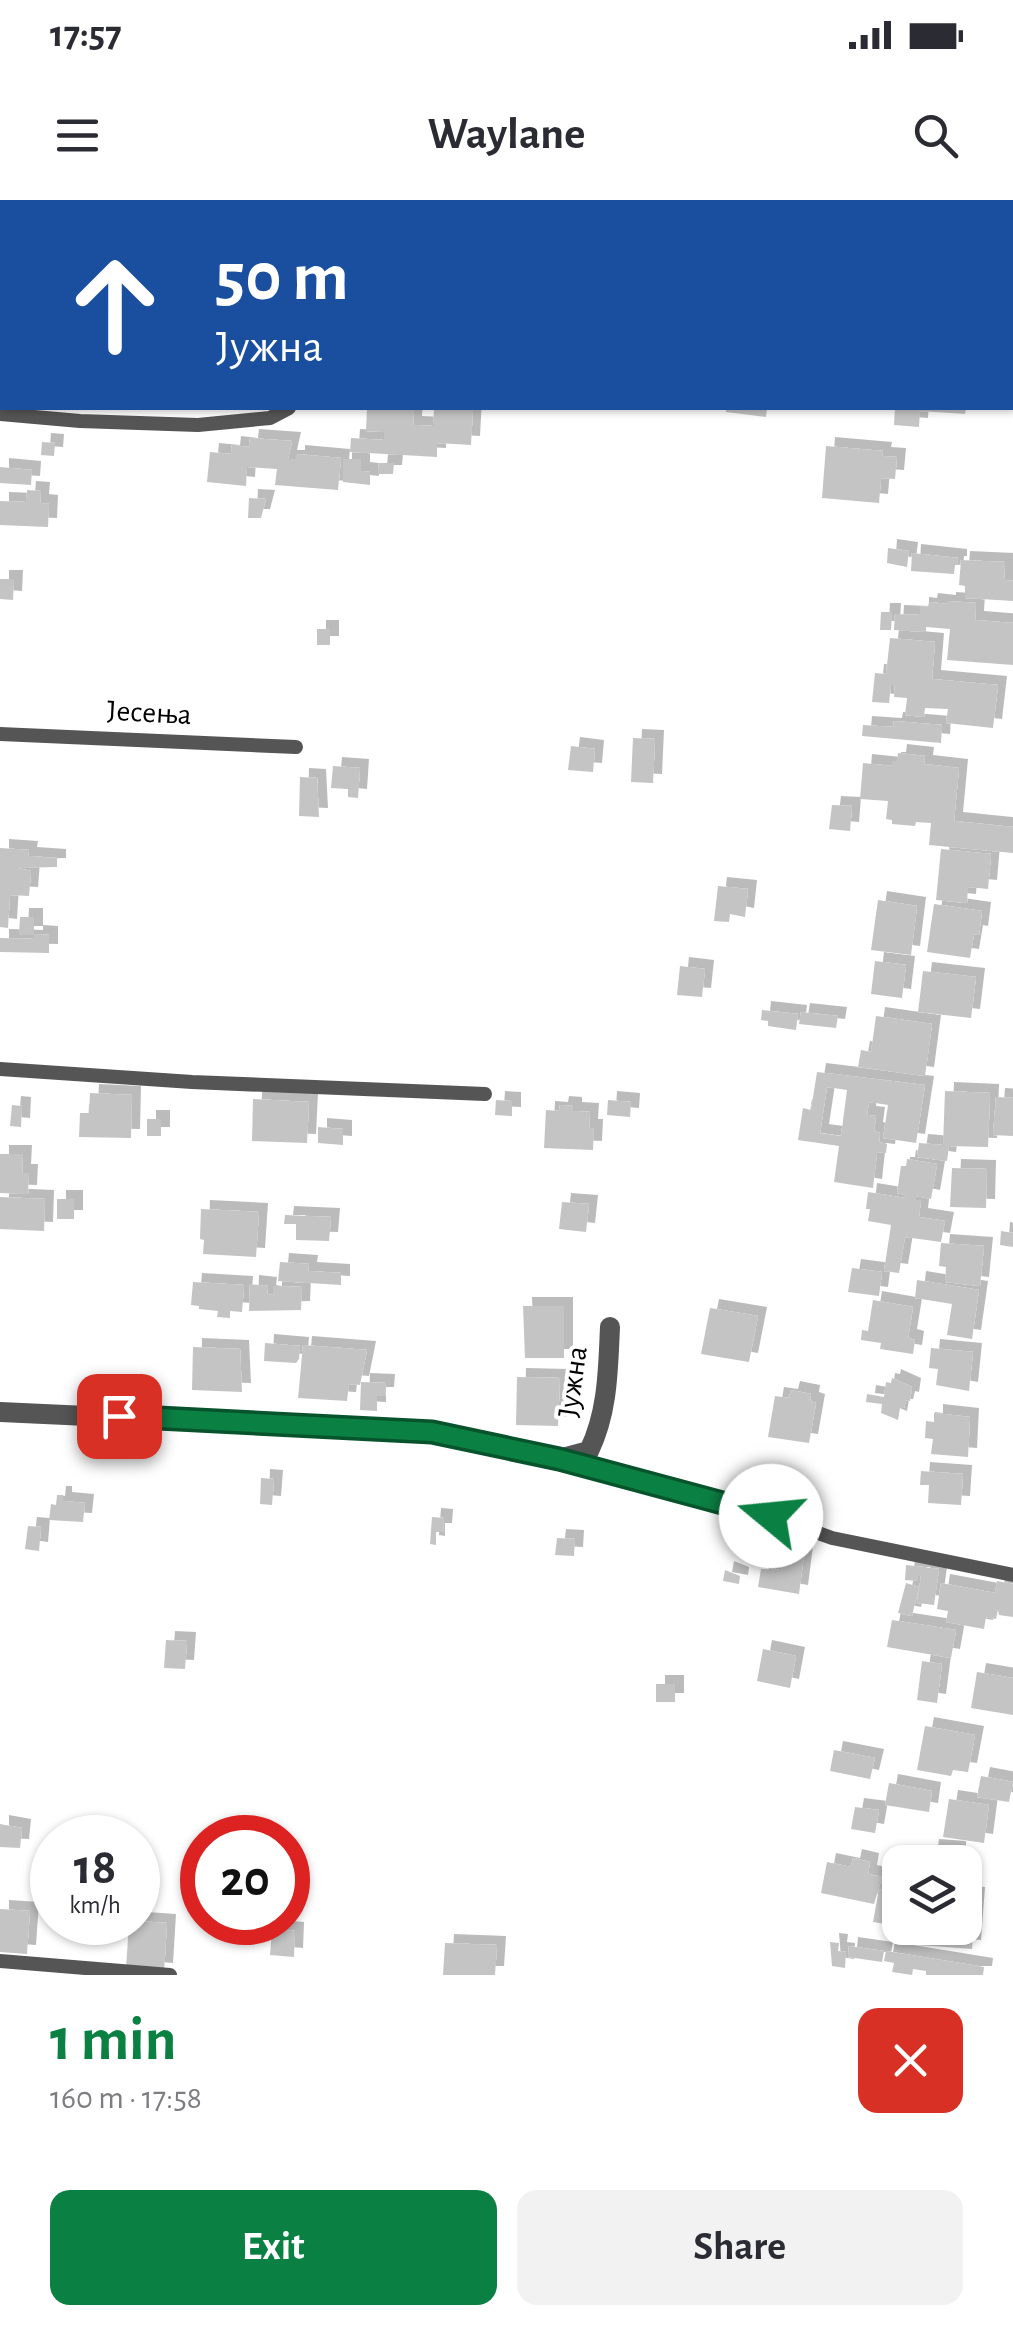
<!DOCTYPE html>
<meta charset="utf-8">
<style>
:root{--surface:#fff;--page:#f2f2f3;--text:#2b2b33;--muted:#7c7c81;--accent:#0b8043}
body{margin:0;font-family:"Alegreya Sans",sans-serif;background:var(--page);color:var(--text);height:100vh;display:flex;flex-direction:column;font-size:38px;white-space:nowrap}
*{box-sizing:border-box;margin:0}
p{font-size:32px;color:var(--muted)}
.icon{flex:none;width:55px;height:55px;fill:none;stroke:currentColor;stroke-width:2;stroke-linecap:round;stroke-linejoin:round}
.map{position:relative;height:1775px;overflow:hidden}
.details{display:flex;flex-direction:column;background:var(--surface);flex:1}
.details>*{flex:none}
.hud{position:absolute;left:0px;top:0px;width:1015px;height:210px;box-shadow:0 2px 8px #0004;background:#1a4fa0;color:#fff;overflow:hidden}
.buttons{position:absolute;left:882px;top:1645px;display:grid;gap:20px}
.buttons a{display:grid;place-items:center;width:100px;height:100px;border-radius:20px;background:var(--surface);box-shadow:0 2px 8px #0004;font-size:50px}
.speed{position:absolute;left:30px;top:1615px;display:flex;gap:20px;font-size:50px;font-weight:700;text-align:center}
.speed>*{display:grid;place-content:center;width:130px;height:130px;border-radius:50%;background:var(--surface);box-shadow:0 2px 8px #0004;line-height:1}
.speed small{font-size:25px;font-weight:400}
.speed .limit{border:15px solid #d22;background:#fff;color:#111}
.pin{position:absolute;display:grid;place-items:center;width:85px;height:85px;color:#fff;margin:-42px;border-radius:20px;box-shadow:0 5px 15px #0006}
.me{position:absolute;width:110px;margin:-55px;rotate:287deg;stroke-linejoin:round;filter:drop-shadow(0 0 8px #0008)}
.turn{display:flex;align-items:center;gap:35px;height:210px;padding:0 50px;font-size:45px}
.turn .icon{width:130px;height:130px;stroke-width:2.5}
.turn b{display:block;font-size:70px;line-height:85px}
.round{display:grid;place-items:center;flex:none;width:105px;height:105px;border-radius:20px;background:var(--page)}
.overview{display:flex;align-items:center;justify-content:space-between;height:170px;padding:0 50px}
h1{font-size:60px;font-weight:700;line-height:75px;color:var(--accent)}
.primary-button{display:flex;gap:20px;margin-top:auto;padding:20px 50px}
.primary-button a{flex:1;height:115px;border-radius:20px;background:var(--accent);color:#fff;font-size:40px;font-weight:700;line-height:115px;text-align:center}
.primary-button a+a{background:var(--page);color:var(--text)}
.status{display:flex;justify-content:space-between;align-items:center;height:70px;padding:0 50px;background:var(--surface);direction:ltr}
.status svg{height:28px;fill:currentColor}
header{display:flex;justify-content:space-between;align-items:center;height:130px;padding:0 50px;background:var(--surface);font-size:45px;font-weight:700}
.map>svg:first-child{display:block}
</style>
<div class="status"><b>17:57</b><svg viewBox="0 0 49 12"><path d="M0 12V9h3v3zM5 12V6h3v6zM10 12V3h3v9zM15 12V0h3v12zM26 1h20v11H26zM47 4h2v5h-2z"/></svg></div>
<header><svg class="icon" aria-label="menu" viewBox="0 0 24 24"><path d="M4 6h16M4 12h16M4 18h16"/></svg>Waylane<svg class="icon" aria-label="search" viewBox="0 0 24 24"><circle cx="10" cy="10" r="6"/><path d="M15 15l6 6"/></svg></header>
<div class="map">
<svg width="1013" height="1775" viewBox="0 0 1013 1775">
<defs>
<filter id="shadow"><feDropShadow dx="9" dy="-9" stdDeviation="0" flood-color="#0004"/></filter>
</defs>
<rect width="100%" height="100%" fill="#fff"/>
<path fill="#c4c4c4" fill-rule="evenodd" filter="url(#shadow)" d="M367,208h47l-1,17 20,1 1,-18h39l-2,37 -34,-2v14l-87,-5 1,-14 33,2v-8l-18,-1z
M726,208h41l-1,9 -40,-5z
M895,208h71l-1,6 -45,-3 -1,16 -25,-2z
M250,238l42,3 -4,18h8v-5l45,4 -3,32 -63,-5 2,-16 -30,-2 -1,19 -39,-4 3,-30 21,2 1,-9 17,2z
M42,242l13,1 -1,13 -13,-1z
M826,246l57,5 -1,5 15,1 -2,22 -14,-1 -2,25 -57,-5z
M343,259h18v12l9,1v13l-27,-3z
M379,263h15l-1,11h-15z
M0,267l32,3 -1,15 -31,-2z
M27,290l14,1 -1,12 9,1 -1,23 -48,-2v-24l26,1z
M249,298l17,1 -5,19h-13z
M888,348l21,3 -2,16 -20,-4z
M912,353l46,5v7h-3l-1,9 -43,-3z
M961,360l44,2 -1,18 9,1v20l-48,-3v-12l-6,-1z
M0,379h14l-1,21 -13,-1z
M947,401l29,2 -1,17 38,3v42l-66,-5 3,-31 -24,-2v5l-32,-2 1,-16 25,1v-9l8,1 1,-5 18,2z
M881,412h11l-1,18h-11z
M317,429h13v16h-13z
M890,438l45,4 -3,37 66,6 -5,43 -47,-5 2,-14 -23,-1 -1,9 -19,-2 2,-17 -13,-1 1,-12h-4l-2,18 -17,-1 3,-29 11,1z
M894,521l48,4 -1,18 -79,-7 1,-11 30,2z
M633,538l22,1 -2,44 -22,-1z
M571,546l24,3 -2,23 -25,-2z
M898,553l27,3 -1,8 35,4 -5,53 59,6v26l-84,-8 2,-22 -15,-1 -1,4 -23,-2v-4l-6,-1 2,-18 -28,-2 3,-36 29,3v-5h5z
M333,566l27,2 -2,30 -10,-1v-8l-17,-1z
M300,577l17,1 2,39 -20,-1z
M832,605l20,1 -2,25 -21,-2z
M0,648l29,2 -1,6 29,2v9l-40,1 14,3 -2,25 -19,-1 -2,33 -8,-1z
M941,649l50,5 -3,35 -20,-2 -1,16 -31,-3z
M718,686l30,3 -3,28 -15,-3 -1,8 -15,-1z
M878,700l39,6 -6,49 -40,-5z
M934,704l48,7 -3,24 -5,-1 -4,24 -43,-6z
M20,717h14v18h-15z
M34,734l15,1v18l-49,-1v-14l34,1z
M875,761l31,4 -4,33 -31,-4z
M680,766l25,3 -3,28 -25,-2z
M923,771l53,6 -5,41 -53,-6z
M762,810l36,4 -2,16 -28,-4v-5l-7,-1z
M801,812l37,4 -2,12 -37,-4z
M876,816l56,8 -7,52 -67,-9 3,-17 10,2z
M817,872l108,13 -9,58 -33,-5 5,-33 -19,-3 -2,13 9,1 -2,15 6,2 -1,9 8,2 -1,9 -9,-1 -4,36 -39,-6 5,-36 -41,-6 5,-32 8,2zM827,887l20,3 -6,46 -21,-3z
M945,891l45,2 -2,54 -39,-1 -2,15 -30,-4 2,-14 24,2z
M90,893l42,2 -1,43 -52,-1 1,-24h9z
M996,897l17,1v38l-20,-1z
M253,899l56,3 -2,41 -55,-2z
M496,900l16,1v15l-17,-1z
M608,900l23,2 -1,15 -23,-2z
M12,905l10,1 -1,21 -11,-1z
M560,905l13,1v5l17,1 -1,16h5l-1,22 -49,-2 2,-38 13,1z
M147,919h14v17h-14z
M318,927l25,2v16l-25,-2z
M0,954h23l-1,19h7l-1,21 -28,-1z
M907,959l30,5 -6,35 -15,-3v4h5l-2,17 26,4 -4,21 -36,-5 -6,36 -15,-2 7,-46 -23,-4 2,-12h-4l2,-17 37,6 1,-3 -9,-2 4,-27h5z
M952,968l35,1 -1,39 -36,-1z
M0,997l45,2 -1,32 -44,-2z
M57,999h17v20h-17z
M562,1002l27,2 -3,28 -27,-3z
M201,1009l58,3 -3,45 -53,-3 1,-14 -4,-1z
M285,1015l46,2 -2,24 -33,-1v-16h-12z
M1001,1031l12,2v14l-13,-2z
M941,1043l43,3 -4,40 -35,-4 1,-15 -7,-1z
M280,1062l29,2 -1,7 33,2v12l-63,-4z
M852,1068l30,4 -3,24 -31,-4z
M917,1080l62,10 -7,49 -25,-4 5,-31 -37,-6z
M193,1082l51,3 -2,27 -12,-1v7l-13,-1 1,-6 -19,-2v-3l-8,-1z
M250,1084l18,2 -1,8 6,1v-9l29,1 -1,23 -52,1z
M873,1100l40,7 -5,31 7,2 -2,14 -33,-5 1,-6 -20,-3 1,-10 6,1z
M523,1106h41v52h-39z
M710,1108l48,8 -9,46 -48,-8z
M265,1143l35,3 -1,13 -3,4 -32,-2z
M303,1145l64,5 -7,35 -11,-1 -2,17 -49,-3z
M193,1147l47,2 2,43 -50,-2z
M931,1148l42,4 -4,39 -33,-6 2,-16 -9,-1z
M517,1177l43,1 -2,48 -42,-1z
M892,1178l20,9 -2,14 -4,-1 -2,8h-4l-2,12 -17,-7 1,-9 -16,-2 1,-8 17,3 2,-15 5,1z
M361,1182l25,1 -1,13h-8v15l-17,-1z
M791,1190l20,4 -1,7 6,2 -7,40 -41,-6 7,-41 14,2z
M934,1213l36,4 -2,40 -37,-3 2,-15 -8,-1 1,-17 8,1z
M921,1271l42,3 -2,31 -33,-2 1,-18h-9z
M261,1278l13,1 -2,26 -12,-1z
M57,1295h6v6l22,2 -2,19 -34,-2 2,-16 5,1z
M432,1317l12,1 -1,14h-7v13l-6,-1z
M28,1326l13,1 -2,24 -14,-2z
M557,1338l18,1 -1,17 -19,-1z
M788,1353l16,2 -5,39 -41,-7 3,-18 20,1z
M906,1365l33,4 -5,36 -17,-2 4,-27h-3v5l-13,-1z
M725,1370l15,6 -1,8 -16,-3z
M997,1381l16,3v33l-14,-2 -1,-5 -2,9 -10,-2 -2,12 -38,-7 2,-11 -11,-2 4,-26 54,10z
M906,1383l13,4 -7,29 -14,-3z
M892,1420l64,10 -5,28 -64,-11z
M166,1440l21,1 -2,28 -21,-1z
M763,1449l33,7 -6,32 -33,-7z
M922,1461l20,3 -5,39 -20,-3z
M977,1472l36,6v37l-42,-7z
M656,1484h19v18h-19z
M925,1526l50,9 -7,37 -15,-2 -2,6 -34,-6z
M834,1550l41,8 -5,21 -40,-8z
M981,1576l32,6 -4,20 -32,-5z
M889,1583l43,8 -3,21 -44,-7z
M949,1599l40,6 -5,38 -41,-6z
M855,1607l24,3 -4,23 -24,-4z
M0,1624l22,4 -2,20 -20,-1z
M930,1648l27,2v12h-29z
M853,1658l17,4 -2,12 14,3 -8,27 -53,-11 6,-31 24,5z
M879,1689l21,4 -3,33 -24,-4z
M965,1695l11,1 -4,53 -53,-4 1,-17h45z
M0,1709l30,2 -3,43 -27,-2z
M138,1721l29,2 -3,49 -38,-3 3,-47z
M272,1729l23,2 -1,26 -24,-2z
M830,1742l9,1 -1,8 8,1 -1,16 -13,-2z
M445,1743l52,2 -2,30h-52z
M849,1746l35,5 -2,11 -34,-5z
M886,1751l98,16 -1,8h-57v-4l-13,-2 -1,6 -20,-3 2,-9 -10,-2z"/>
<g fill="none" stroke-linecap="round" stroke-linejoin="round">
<path stroke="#555" stroke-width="14" d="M0,37h2
M0,214l80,7 118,4 72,-7 19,-10
M0,534l296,13
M0,869l192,13 293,12
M560,1259l189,49 83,30 181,37
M0,1761l170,14"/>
<path stroke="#555" stroke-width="20" d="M0,1212l433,20 126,27 30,-8c19,-39 19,-81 21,-124"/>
</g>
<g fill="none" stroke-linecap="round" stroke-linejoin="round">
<defs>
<path id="route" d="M119,1216l313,16 127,27 212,57"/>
</defs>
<use href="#route" stroke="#07532c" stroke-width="25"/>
<use href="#route" stroke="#0b8043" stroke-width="18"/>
</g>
<g text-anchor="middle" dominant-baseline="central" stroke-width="8" stroke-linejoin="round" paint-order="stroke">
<g font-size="30" fill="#000" stroke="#fff">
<text transform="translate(149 513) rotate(3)">Јесења</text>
<text transform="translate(573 1182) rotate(-82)">Јужна</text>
</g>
</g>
</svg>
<div class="buttons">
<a><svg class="icon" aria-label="layers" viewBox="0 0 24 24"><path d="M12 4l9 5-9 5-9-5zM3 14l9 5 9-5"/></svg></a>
</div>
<div class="speed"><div>18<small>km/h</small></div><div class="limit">20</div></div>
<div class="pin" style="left:119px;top:1216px;background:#d93025"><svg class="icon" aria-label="arrive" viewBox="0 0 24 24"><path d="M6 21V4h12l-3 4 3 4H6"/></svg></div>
<svg class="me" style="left:771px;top:1316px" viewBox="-20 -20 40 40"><circle r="19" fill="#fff"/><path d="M0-13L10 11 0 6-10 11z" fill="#0b8043"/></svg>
<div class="hud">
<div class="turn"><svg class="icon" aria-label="ahead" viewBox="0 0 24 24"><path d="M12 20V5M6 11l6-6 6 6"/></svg><div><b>50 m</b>Јужна</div></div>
</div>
</div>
<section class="details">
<div class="overview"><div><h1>1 min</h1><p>160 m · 17:58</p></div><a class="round" style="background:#d93025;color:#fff"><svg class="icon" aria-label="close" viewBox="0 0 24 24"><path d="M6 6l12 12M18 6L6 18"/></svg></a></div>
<div class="primary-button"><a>Exit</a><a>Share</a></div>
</section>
